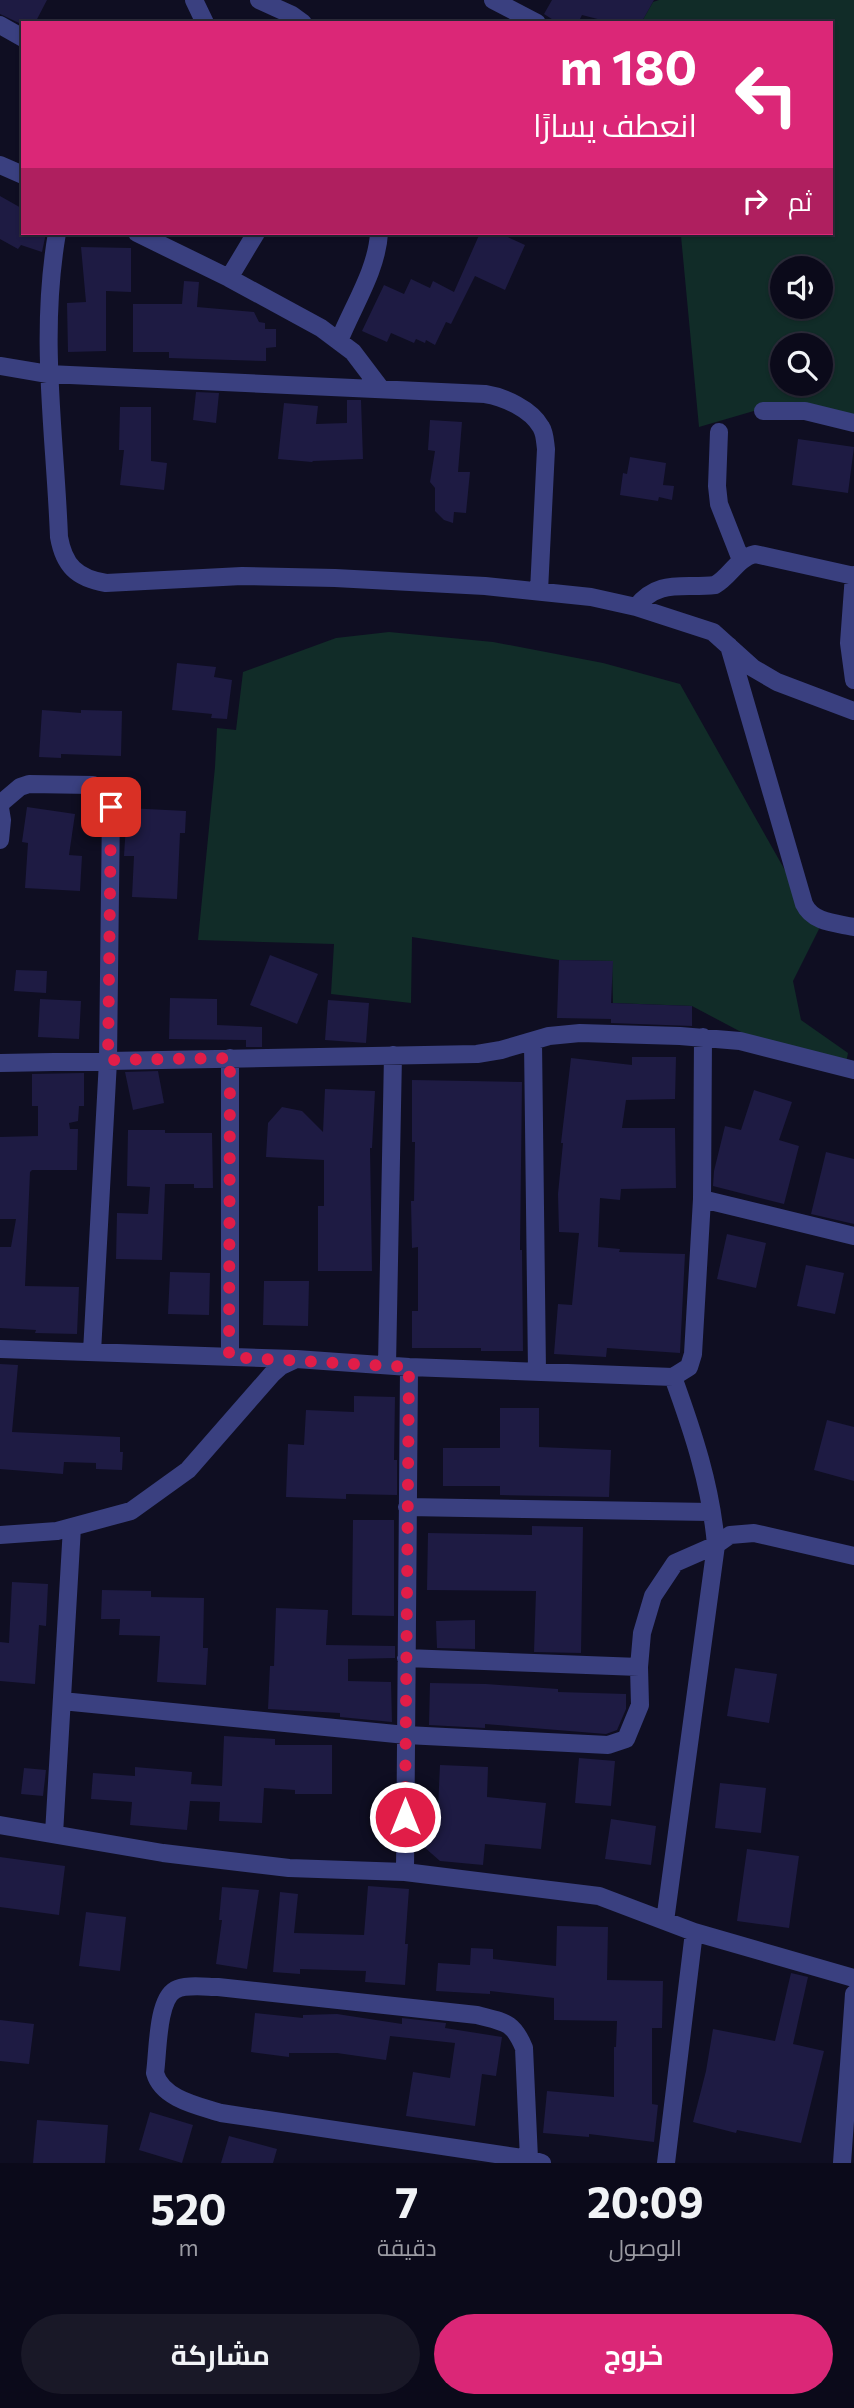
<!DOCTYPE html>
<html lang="ar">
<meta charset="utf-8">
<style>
:root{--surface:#0b0a1a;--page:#191827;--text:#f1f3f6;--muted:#9a9aa2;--line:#2b2b39;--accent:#db2777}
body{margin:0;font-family:Commissioner,Cairo,sans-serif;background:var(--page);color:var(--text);direction:rtl;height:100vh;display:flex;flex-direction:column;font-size:26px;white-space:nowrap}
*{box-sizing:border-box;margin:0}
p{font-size:23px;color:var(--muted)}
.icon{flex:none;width:38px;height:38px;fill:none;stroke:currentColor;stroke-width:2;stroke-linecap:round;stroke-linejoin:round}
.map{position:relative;height:2163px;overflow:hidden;direction:ltr}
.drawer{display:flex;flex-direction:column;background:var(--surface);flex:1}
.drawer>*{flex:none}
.hud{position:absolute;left:21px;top:21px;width:812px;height:214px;border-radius:0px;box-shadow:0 2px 5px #0004,0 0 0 2px var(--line);direction:rtl;background:#db2777;color:#fff;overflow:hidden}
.buttons{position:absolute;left:770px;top:256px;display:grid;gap:14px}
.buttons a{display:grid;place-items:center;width:63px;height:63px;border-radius:50%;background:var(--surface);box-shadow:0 2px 5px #0004,0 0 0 2px var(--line);font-size:35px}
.pin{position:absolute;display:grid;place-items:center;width:60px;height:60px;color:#fff;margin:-30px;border-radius:14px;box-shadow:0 4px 10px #0006}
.me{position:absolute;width:77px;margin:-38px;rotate:0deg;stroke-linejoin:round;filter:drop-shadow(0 0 5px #0008)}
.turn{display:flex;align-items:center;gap:24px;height:147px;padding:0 21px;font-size:32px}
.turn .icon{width:91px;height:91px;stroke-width:2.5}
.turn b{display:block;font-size:49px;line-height:60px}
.then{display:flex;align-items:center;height:66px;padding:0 21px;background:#0003;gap:14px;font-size:26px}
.eta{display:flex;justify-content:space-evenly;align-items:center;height:119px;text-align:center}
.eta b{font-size:42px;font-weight:700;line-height:49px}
.primary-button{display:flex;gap:14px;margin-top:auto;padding:14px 21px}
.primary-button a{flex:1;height:80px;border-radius:42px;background:var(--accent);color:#fff;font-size:28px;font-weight:700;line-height:80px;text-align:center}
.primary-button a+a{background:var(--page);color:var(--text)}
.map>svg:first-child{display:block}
</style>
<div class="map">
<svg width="854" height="2163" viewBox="0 0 854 2163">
<rect width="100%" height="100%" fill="#0f0e22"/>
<path fill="#112c28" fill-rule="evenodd" d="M659,0h195v418l-76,-14 -79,23 -18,-191 -4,-3h154v-210h-190l12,-21zM782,268h39v38h-39zM782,345h39v38h-39z
M389,632l104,10 110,21 77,21 124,220 19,17 -30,60 8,39 47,33 -3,15 -102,-35 -51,-27 -79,-3 -1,-42 -53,-1 -147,-23 -1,66 -80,-9 3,-50 -136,-4 17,-173 2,-39 19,2 7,-58 93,-34z"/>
<path fill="#1e1b43" d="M0,0h47l-12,23h-16l-19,-9z
M552,0h102l-13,23h-28l-31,-8 -4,8h-20l-14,-9z
M0,196l23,13v24h23l-4,19 -21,-7 -3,4 -18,-10z
M480,233h19l26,12 -20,45 -30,-14 -24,48 -5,-2 -11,23 -9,-5 -1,3 -9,-4 -2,4 -23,-10 -4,9 -25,-11 22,-46 20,9 7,-15 19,9 3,-7 21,11z
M81,247l50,1v44l-25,-1v60l-38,1 -1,-49 19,-1z
M184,281l15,1 -2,25 57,5 5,10 6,1v6h11v18l-10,1v13l-97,-3v-6h-36v-48h49z
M196,392l23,1 -3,30 -23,-3z
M347,400h14l2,59 -50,2 -1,1 -34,-3 6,-56 34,3 -2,18 31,-1z
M120,407h31v54l16,2 -3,27 -44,-5 4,-35h-5z
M430,420l32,2 -4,50h12l-4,41 -12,-1 -1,11 -9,-3 -9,-9v-23l-5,-6 5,-31 -7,-1z
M798,439l56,8 -6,46 -56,-8z
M630,457l36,6 -3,22 11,1 -2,14 -13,-3 -1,4 -38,-6 3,-22 4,1z
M177,663l39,4 -2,10 18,3 -5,39 -16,-1 1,-4 -40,-4z
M42,710l39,3v-3l41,1 -1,45 -60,-2v4l-22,-1z
M27,807l48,7 -6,41 13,1 -2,35 -55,-3 3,-45 -6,-1z
M127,808l59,3 -1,22h-5l-3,66 -45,-2 2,-41h-10z
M270,955l48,19 -21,50 -47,-19z
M559,960l54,1 -2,42 81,3v20l-81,-3v-4l-54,-1z
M16,970l31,1 -1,22 -32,-2z
M170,998l47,1v26l45,2v20h-16v-7l-77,-1z
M40,999l41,2 -2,38 -41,-2z
M328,1000l41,3 -3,40 -41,-3z
M632,1057h44l-1,42 -49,1 -4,28h53l1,60 -55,1 -1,11 -20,-2 -2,49 22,2 -1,3 66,2 -5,99 -73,-5 -1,9 -52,-3 4,-50 14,1 7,-72 -20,-1 -1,-38 5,-51h-2l10,-85 61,7z
M158,1071l6,32 -31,7 -8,-38z
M84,1073v33h-5l-1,15 -9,2 1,6h8l-1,41h-45l-2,2 -5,114 54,1 -2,47 -42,-1 1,-3 -36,-2v-81h11l5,-28h-16v-82l38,-1v-30h-6v-32z
M412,1080l110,2 -2,168h2l1,101h-42v-3h-69v-37h6v-64l-6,1 -1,-47h3l1,-59h-3z
M325,1089l50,2 -3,57h-2l2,123h-54v-65h6v-46l-58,-3 2,-34 14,-16 20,4 21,21z
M754,1090l38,12 -13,38 20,6 -15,58 -71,-18 1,-15 11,-45 16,4z
M128,1130h37v3h47l1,55h-19v-4h-29l-3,76 -46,-1 1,-46 31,1 2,-27 -23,-1z
M826,1152l28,7v65l-43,-10z
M727,1234l39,9 -10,45 -39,-9z
M806,1265l38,8 -9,41 -38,-8z
M170,1272l40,1 -1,42 -41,-1z
M264,1281h45l-1,45 -45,-1z
M0,1364l18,1 -6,67 108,5v15h3l-1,18 -26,-1v-6l-32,-1 -1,12 -63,-5z
M354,1396l41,1 -1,63h3v35l-51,-1v5l-60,-2 2,-53 16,1 2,-35 48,2z
M500,1408h39v39l72,3 -2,47 -109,-2v-9h-57v-38h57z
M827,1420l27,7v54l-40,-11z
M353,1520h41v96l-42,-1z
M532,1526l51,1 -2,126 -47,-1 2,-61 -109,-1 1,-57 104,2z
M12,1582l36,2 -2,42 -7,-1 -4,59 -35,-3v-39l9,1z
M102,1590l49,1v6l53,1 -1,50h5l-2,37 -49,-3 3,-46 -41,-1 1,-16h-19z
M276,1608l52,2 -2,35 69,1v12l-47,1v22l43,1 1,40 -52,-5v-4l-72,-4 2,-43h4z
M475,1620v29l-38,-1 -1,-27z
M735,1668l42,6 -8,49 -42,-7z
M430,1683l56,1 72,5v3l68,2v15l-9,21 -11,4 -121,-10v4l-56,-3z
M224,1736l51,3v6h57v49h-37v-4l-31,-2 -2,35 -43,-2 1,-19 -30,-1 -3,29 -57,-5 2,-23 -41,-3 2,-26 42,3v-9l57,5 -1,12 31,2z
M579,1758l36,3 -4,45 -36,-3z
M440,1765l48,2 -1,30 59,6 -5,46 -56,-5 -2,21 -43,-4 -17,-15 4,-38 11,1z
M24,1768l22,2 -3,26 -22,-2z
M720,1783l46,5 -5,45 -46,-5z
M611,1819l45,7 -5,39 -46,-6z
M747,1849l52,7 -10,72 -52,-7z
M0,1857l65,9 -6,49 -59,-8z
M368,1886l41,3 -4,55h3l-3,41 -40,-3 1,-11 -66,-2v5l-27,-2 7,-80 18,2 -4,39 70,2z
M222,1887l37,3 -12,79 -31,-5 6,-44h-3z
M86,1912l40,5 -6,54 -41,-5z
M557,1926l51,1 -1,53 56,1 -1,47h-10v76l6,1 -4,37 -65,-8v3l-46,-4 4,-42 67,6v-50h2l1,-26 -63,-1v-22l-64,-7v3l-54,-3 2,-28 32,2 1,-17 22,1v10l63,7z
M791,1973l17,4 -15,67 31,7 -23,92 -64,-13 -1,3 -43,-11 13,-51 7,-42 62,12z
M255,2013l48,5v-3l34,-1 65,10v-6l44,5 -1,5 57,9 -6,39 -14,-2 -7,52 -69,-10 7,-44 37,6 5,-35 -65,-7 -4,24 -49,-7h-48v4l-38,-5z
M0,2020l34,4 -5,40 -29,-3z
M150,2112l43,13 -11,38 -43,-13z
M37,2120l71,5 -3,38h-72z
M229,2136l48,13 -4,14h-52z"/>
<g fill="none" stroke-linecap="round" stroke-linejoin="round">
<path stroke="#3a4080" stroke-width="18" d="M194,0l11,23
M259,0l33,15 11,8
M493,0l44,23
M0,25l23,13
M0,165l23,10
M57,233c-18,105 -2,199 2,304 5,28 17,41 47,46l136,-7 93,2 150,8 106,11 45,10 77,25 40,36 24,14 77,29
M137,233l92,45 92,50 32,24 28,37
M229,278l27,-45
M339,341c14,-35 38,-71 40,-108
M0,366l48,8 437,20c19,3 46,15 56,33 4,6 4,15 5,22l-7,142
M763,411h42l49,12
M719,432l-2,54 2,18 22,56
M854,575l-5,68 5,37
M636,607c23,-29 47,-18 79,-22 15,-8 22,-27 40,-31l99,22
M729,646l75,258c9,19 32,19 50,23
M0,804l20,-17 9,-3 64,1 15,12 3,10 -3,254 -16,291
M0,808l2,12 -2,20
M533,1042l4,330
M0,1063l477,-9 24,-4 48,-14 31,-3 100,3 60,5 114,29
M702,1199l152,37
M0,1349l294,10
M230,1357v-299
M387,1365l6,-310
M409,1367l-4,505 194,24 95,36 160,46
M407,1507l304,5
M0,1535l57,-4 74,-20 57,-41 84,-96 9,-8 15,-7 113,8 264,10 16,-10 4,-13 9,-155 1,-162
M406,1658l233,9
M62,1701l344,34 202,10 18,-6 14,-34 -1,-38 3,-34 11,-37 22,-33 41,-18c-5,-59 -23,-113 -43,-168
M0,1825l163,28 126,15 116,4
M54,1834l18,-307
M665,1921l51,-376 14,-10 24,-2 100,23
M529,2159l-5,-111c-11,-27 -20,-26 -47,-33l-259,-28c-12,0 -33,-3 -43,3 -18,10 -17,63 -20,83 7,26 44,33 66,40l308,46 13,4
M666,2163l28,-231
M842,2163l12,-169"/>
</g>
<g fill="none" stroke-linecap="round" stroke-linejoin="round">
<path stroke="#e11d48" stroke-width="12" stroke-dasharray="0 21.6" d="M111,807l-3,253 122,-2 -1,299 180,10 -4,450"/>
</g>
</svg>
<div class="buttons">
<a><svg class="icon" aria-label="sound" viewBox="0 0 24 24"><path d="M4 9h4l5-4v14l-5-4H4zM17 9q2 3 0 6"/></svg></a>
<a><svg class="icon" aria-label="search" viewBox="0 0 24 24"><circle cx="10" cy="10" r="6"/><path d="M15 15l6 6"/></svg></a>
</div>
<div class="pin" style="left:111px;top:807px;background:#d93025"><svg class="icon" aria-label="arrive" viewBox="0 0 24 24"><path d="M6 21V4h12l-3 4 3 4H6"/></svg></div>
<svg class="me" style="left:405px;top:1817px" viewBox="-20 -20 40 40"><circle r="17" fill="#e11d48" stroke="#fff" stroke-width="3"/><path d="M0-11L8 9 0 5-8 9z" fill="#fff"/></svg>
<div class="hud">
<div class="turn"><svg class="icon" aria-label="left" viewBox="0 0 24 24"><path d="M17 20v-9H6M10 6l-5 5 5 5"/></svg><div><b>180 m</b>انعطف يسارًا</div></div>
<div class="then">ثم<svg class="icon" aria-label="right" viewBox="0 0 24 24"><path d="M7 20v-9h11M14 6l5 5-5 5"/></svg></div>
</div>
</div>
<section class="drawer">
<div class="eta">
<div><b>20:09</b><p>الوصول</p></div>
<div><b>7</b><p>دقيقة</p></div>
<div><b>520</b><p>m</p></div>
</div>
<div class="primary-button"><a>خروج</a><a>مشاركة</a></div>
</section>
